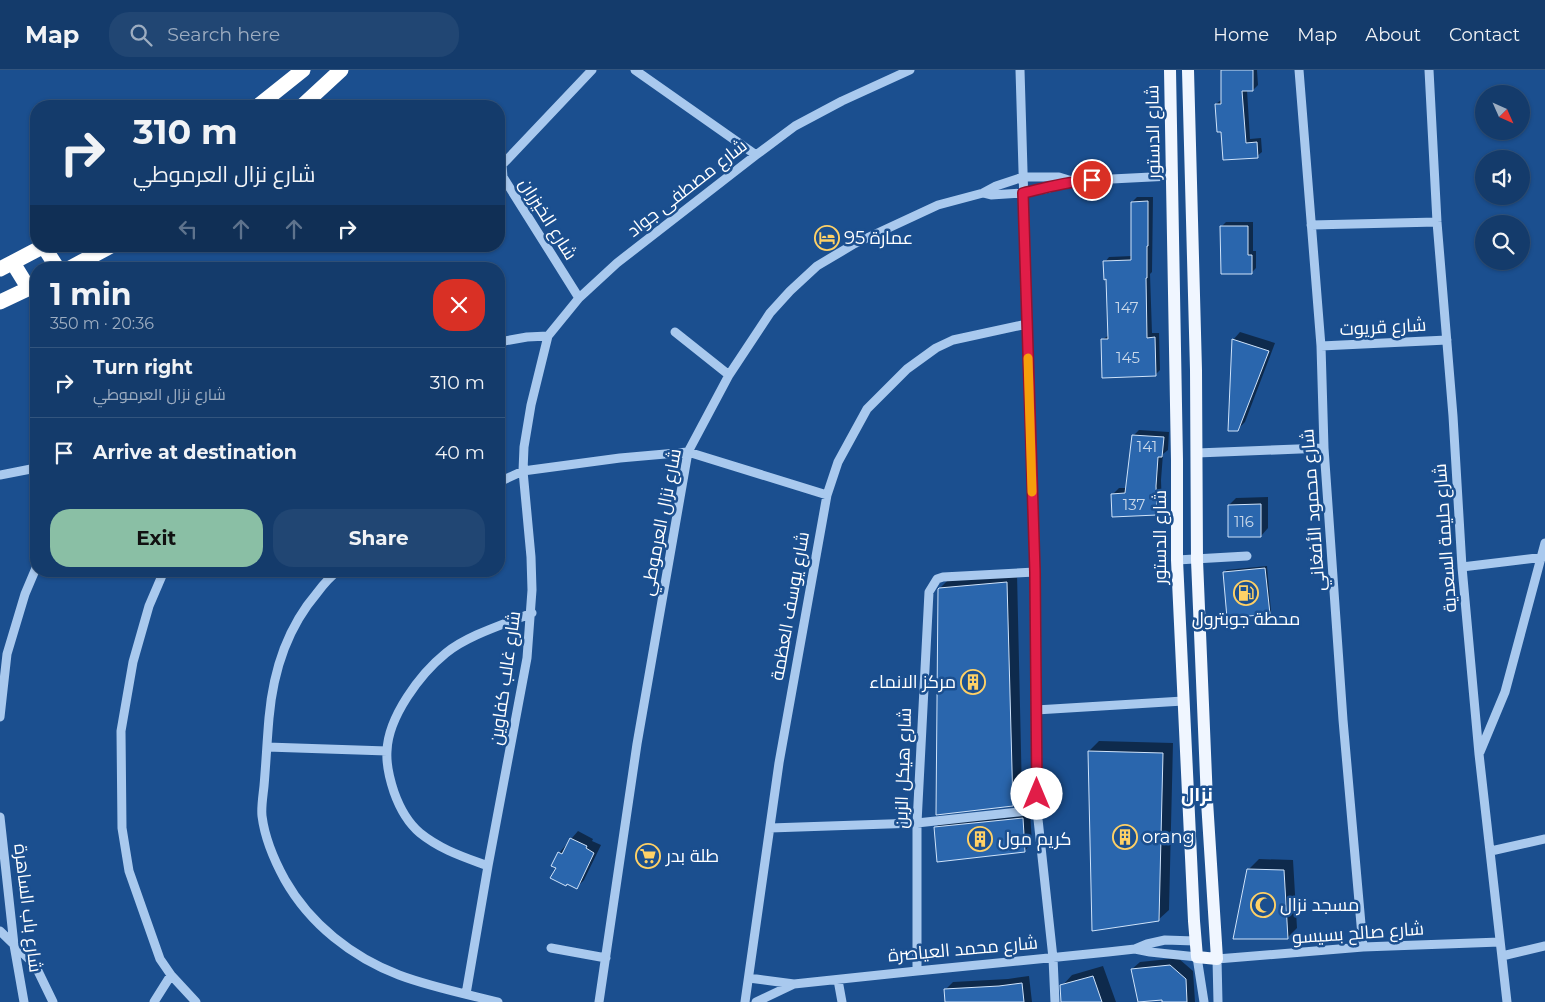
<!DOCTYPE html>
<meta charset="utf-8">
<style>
:root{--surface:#143b6b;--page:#214673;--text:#f1f3f6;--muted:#9dadc1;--line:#33557e;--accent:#8abfa5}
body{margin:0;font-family:Montserrat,Cairo,sans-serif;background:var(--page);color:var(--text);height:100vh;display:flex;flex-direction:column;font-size:19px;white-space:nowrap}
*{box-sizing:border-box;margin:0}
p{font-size:16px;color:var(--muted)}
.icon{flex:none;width:28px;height:28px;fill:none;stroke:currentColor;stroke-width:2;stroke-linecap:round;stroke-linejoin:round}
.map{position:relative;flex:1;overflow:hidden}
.details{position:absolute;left:30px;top:192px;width:475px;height:315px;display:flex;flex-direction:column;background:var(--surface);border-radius:20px;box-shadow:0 1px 4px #0004,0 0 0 1px var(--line)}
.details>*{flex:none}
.banner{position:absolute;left:30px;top:30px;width:475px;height:152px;border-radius:20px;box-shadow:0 1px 4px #0004,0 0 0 1px var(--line);background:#143b6b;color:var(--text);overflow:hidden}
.needle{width:32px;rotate:135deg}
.tools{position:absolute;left:1475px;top:15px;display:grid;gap:10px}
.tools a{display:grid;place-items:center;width:55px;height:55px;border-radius:50%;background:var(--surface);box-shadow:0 1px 4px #0004,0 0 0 1px var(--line);font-size:25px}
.pin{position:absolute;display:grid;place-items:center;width:42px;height:42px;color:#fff;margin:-21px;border:2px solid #fff;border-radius:50%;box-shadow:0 1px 5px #0007}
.me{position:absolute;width:55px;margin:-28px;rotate:0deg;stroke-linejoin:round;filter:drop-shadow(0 0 4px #0008)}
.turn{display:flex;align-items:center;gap:18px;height:105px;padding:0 20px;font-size:22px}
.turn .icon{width:65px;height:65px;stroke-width:2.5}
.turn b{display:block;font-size:35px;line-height:42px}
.lanes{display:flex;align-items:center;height:48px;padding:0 20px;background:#0003;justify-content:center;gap:25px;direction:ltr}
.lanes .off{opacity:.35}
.round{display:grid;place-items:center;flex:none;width:52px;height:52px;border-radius:20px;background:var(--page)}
.head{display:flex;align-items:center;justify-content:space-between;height:85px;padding:0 20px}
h1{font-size:30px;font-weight:700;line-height:38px}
.button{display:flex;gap:10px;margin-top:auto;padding:10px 20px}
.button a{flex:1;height:58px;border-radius:20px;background:var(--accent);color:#111;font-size:20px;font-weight:700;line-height:58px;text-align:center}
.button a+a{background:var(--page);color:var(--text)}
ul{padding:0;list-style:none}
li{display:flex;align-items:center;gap:15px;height:70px;padding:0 20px;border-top:1px solid var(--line)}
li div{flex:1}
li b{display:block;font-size:19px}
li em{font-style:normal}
header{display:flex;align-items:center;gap:30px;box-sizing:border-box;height:70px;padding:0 25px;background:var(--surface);border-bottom:1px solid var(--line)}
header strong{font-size:24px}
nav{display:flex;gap:28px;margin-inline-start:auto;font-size:18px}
.search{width:350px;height:45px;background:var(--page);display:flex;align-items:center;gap:12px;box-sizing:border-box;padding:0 18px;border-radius:20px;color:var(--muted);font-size:19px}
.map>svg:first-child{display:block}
</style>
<header>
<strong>Map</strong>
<div class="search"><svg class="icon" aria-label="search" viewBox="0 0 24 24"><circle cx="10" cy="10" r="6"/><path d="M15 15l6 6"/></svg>Search here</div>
<nav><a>Home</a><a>Map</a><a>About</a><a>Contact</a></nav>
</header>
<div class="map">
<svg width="1545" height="932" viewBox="0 0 1545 932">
<rect width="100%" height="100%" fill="#1b4f8f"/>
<path fill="#0007" d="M1222,0h35l1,15 -5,5h-6l3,49 11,-1 1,14 -5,4 -35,-25 -6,-27 5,-4z
M1137,127h16l-1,75 -2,2 2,59h7l1,37 -5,5 -53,-35 7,-5 -1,-57 -3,-16 4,-5 23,-1v-54z
M1226,152h27v29h3v17l-5,5 -30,-46z
M1240,262l35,11 -30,79 -8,8 -4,-90z
M1139,360l30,2 -1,18 -5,4 -2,26 1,28 -6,6 -43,-20 6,-6h8l6,-52z
M1268,427v31l-7,8 -32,-31 7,-7z
M1267,496l4,45 -2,2 -45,-40 2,-3z
M1017,503l5,222 -10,10 -72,-217 10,-10z
M1099,671l74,2 -4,167 -11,10 -69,-169z
M1030,741l2,33 -8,7 -89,-23 8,-8z
M578,761l15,8 -1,2 9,4 -17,35 -7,7 -20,-20 2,-14z
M1259,789l34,1 4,68 -10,10 -38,-69z
M1178,888l15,13 2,31h-32v-4l-31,-29 8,-7z
M1103,896l13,36h-53l-1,-16 10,-11z
M1029,906l3,26h-84l-2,-13 7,-7 55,-3z"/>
<path fill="#2a66ad" stroke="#cfe3fa" d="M1221,0h32v21h-11l4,52 11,-1 1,16 -35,2 -2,-28h-4l-2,-28h6z
M1148,131v45h-1v32h-1l1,60 8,-1 1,39 -54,2 -1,-39h7l-2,-60 -2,1 -1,-19 28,-1v-58z
M1220,156h28v29h4v19h-31z
M1232,269l37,12 -31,80h-10z
M1132,365l32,2 -2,20h-4l-2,29 1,29 -45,2 -1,-23 14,-1z
M1261,434v33h-33v-32z
M1265,498l5,46 -43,4 -4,-46z
M1007,512l6,224 -77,9 2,-226 1,-1z
M1088,681l75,2 -4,168 -67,10z
M1023,748l2,34 -88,10 -3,-35z
M570,768l17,8 -1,2 8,5 -17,36 -10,-5 -1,2 -16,-8 6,-10 -5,-2 7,-14 4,2z
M1247,799l37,1 4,69h-55z
M1170,895l16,14 1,23h-25v-2l-24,2 -7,-33z
M1093,906l9,26h-41l-1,-17z
M1022,913l2,19h-79l-1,-13 55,-3z"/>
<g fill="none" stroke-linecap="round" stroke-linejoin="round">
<path stroke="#a9c9ee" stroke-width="9" d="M635,0l121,85
M1020,0l15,502 2,238 16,148 2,44
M1299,0l22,276 3,102 19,272 20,227
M1429,0l8,152 16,194 9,151 17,187 28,248
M983,123l8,2 32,-2 26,-5 23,-7 99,-5
M1311,155l126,-3
M579,228l-76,-121 -1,-12 90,-95
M675,262l54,43
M499,272l28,-5 21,-1
M1321,276l126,-6
M1197,383l127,-5
M0,405l36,-7
M499,412l24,-11 97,-13 68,-6 139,43
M1177,490l70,-4
M1462,497l83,-10
M164,501l-15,35 -16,56 -12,69 1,97 7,43 31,88 11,16 25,27
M338,501c-9,6 -15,14 -21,22 -30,35 -44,79 -48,125 -2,23 -3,45 -5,68 -1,10 -3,21 -2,30 3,24 12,44 23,64 25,44 67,77 114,95 32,12 67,19 99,27
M1036,640l147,-9
M0,647l7,-63 18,-60 11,-26
M267,677l120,4
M1480,682l25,-60 40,-149
M0,747l14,128 10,57
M770,758l147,-5 120,-13
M1491,781l54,-12
M488,796c-24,-9 -47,-16 -68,-33 -13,-11 -20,-24 -26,-41 -4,-12 -8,-27 -7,-41 1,-34 33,-77 59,-98 22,-18 59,-29 86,-40
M0,861l31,30 7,10 15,31
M551,878l55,10
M1135,879l15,3 47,5 7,45
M1502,886l43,-10
M917,901v-148l12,-231 8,-13 6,-2 92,-5
M749,908l45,6 123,-13 191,-19 27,-3 12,-5 18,-4 30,1
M838,910l4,22
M466,924l22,-128 39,-208 5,-68 -1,-33 -8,-86 1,-24 7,-42 17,-69 31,-38 38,-35 139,-108 39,-29 47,-25 68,-31
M154,932l17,-27
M599,932l38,-258 51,-292 41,-77 41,-62 20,-22 27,-25 37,-22 84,-39 45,-12 13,-7 27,-9h36l13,4
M745,932l34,-239 48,-268 11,-33 29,-53 40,-40 29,-21 17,-8 74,-16
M756,932l38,-18
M1218,932l-1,-43 146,-12 137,-5"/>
<path stroke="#f0f6ff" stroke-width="12" d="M1170,0l7,390v100l17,361 3,36 20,2 -10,-158 -10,-241 -1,-190 -8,-300"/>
<path stroke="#fff" stroke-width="15" d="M258,36l45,-36
M302,36l39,-36
M44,177l14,22
M13,193l16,26
M0,199l44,-23
M68,199l43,-23
M0,232l36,-17"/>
</g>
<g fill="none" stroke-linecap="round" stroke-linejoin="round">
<defs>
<path id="route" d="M1037,724l-2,-222 -12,-379c23,-5 45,-12 69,-13"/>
</defs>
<use href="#route" stroke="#92132f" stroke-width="12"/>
<use href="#route" stroke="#e11d48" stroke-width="9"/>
<path stroke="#f59e0b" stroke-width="9" d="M1028,288l4,134"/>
</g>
<defs>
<symbol id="hotel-ring" viewBox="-11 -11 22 22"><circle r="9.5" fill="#1b4f8f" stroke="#ffd166" stroke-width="1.5"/><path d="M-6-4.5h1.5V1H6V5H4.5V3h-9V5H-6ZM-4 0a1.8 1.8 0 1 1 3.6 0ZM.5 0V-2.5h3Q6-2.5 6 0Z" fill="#ffd166"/></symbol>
<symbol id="fuel-ring" viewBox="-11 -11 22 22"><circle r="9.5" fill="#1b4f8f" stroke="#ffd166" stroke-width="1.5"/><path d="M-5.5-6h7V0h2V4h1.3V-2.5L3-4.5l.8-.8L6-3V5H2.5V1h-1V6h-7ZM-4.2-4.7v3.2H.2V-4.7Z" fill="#ffd166"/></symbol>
<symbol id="building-ring" viewBox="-11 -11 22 22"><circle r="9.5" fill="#1b4f8f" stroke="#ffd166" stroke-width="1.5"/><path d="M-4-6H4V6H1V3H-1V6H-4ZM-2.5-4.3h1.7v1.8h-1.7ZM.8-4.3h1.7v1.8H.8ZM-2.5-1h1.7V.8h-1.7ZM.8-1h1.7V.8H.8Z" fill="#ffd166"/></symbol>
<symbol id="supermarket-ring" viewBox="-11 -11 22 22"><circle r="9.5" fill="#1b4f8f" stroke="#ffd166" stroke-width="1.5"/><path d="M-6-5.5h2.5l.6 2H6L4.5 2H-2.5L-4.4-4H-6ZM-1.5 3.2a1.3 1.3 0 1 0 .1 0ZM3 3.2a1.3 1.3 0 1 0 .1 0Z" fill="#ffd166"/></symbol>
<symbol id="mosque-ring" viewBox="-11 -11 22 22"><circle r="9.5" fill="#1b4f8f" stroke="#ffd166" stroke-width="1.5"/><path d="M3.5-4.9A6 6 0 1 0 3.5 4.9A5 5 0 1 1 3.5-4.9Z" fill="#ffd166"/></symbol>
</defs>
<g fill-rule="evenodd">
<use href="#hotel-ring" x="813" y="154" width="28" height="28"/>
<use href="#fuel-ring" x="1232" y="509" width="28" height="28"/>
<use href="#building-ring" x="959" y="598" width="28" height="28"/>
<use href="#building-ring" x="1111" y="753" width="28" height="28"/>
<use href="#building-ring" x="966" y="755" width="28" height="28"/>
<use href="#supermarket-ring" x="634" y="772" width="28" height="28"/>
<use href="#mosque-ring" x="1249" y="821" width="28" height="28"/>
</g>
<g text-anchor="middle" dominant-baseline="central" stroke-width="5" stroke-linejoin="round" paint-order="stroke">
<g font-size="15" fill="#cad9ea">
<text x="1127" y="237">147</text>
<text x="1128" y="287">145</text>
<text x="1147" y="376">141</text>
<text x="1134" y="434">137</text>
<text x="1244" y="451">116</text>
</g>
<g font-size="18" fill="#fff" stroke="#1b4f8f">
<text transform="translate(1153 62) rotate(-91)">شارع الدستور</text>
<text transform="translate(687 118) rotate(-38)">شارع مصطفى جواد</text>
<text transform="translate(548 149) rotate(58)">شارع الخيزران</text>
<text transform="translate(1383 257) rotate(-3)">شارع قريوت</text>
<text transform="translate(1313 440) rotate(-94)">شارع محمود الأفغاني</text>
<text transform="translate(661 452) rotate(-79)">شارع نزال العرموطي</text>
<text transform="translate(1160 467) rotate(-90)">شارع الدستور</text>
<text transform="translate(1445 468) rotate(-94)">شارع حليمة السعدية</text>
<text transform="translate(790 536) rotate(-80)">شارع يوسف العظمة</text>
<text transform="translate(505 608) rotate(-82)">شارع غالب كفاوين</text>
<text transform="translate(903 698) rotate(-88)">شارع هيكل الزبن</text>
<text transform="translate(28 838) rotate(83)">شارع باب الساهرة</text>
<text transform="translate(1358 863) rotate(-4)">شارع صالح بسيسو</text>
<text transform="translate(963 879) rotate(-5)">شارع محمد العياصرة</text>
</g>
<g font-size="18" fill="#fff" stroke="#1b4f8f" text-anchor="start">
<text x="844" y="168">عمارة 95</text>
<text x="1246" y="549" text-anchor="middle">محطة جوبترول</text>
<text x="956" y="612" text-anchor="end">مركز الانماء</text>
<text x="1142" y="767">orang</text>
<text x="998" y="769">كريم مول</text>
<text x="666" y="786">طلة بدر</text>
<text x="1280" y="835">مسجد نزال</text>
</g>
<g font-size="19" font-weight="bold" fill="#fff" stroke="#1b4f8f">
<text x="1197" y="724">نزال</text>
</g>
</g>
</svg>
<div class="tools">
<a><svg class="needle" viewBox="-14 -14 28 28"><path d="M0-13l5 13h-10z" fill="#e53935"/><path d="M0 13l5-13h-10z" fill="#9dadc1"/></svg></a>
<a><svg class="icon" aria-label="sound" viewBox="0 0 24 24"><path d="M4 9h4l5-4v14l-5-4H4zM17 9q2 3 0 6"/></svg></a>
<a><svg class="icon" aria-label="search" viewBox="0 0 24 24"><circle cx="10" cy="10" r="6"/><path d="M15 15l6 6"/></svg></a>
</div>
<div class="pin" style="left:1092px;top:110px;background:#d93025"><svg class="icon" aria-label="arrive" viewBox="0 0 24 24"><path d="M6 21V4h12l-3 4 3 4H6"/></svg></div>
<svg class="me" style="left:1037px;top:724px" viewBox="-20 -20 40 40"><circle r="19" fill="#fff"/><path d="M0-13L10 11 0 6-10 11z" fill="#e11d48"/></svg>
<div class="banner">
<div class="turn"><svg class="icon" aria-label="right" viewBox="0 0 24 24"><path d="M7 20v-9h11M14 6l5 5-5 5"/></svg><div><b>310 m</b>شارع نزال العرموطي</div></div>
<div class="lanes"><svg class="icon off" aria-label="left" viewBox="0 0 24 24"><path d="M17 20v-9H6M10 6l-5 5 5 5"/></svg><svg class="icon off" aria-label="ahead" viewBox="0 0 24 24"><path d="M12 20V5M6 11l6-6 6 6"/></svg><svg class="icon off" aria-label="ahead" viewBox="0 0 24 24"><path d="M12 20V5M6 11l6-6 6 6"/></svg><svg class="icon" aria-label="right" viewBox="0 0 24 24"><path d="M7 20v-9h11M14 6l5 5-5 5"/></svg></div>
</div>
<section class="details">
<div class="head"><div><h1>1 min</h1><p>350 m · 20:36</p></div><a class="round" style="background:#d93025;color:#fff"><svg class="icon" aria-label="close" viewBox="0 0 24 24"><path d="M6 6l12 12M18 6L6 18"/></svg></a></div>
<ul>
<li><svg class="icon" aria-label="right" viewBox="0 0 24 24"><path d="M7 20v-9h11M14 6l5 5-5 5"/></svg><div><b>Turn right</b><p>شارع نزال العرموطي</p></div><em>310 m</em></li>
<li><svg class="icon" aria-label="arrive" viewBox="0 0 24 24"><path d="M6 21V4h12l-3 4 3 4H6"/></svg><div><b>Arrive at destination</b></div><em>40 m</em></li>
</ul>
<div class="button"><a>Exit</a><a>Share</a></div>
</section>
</div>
